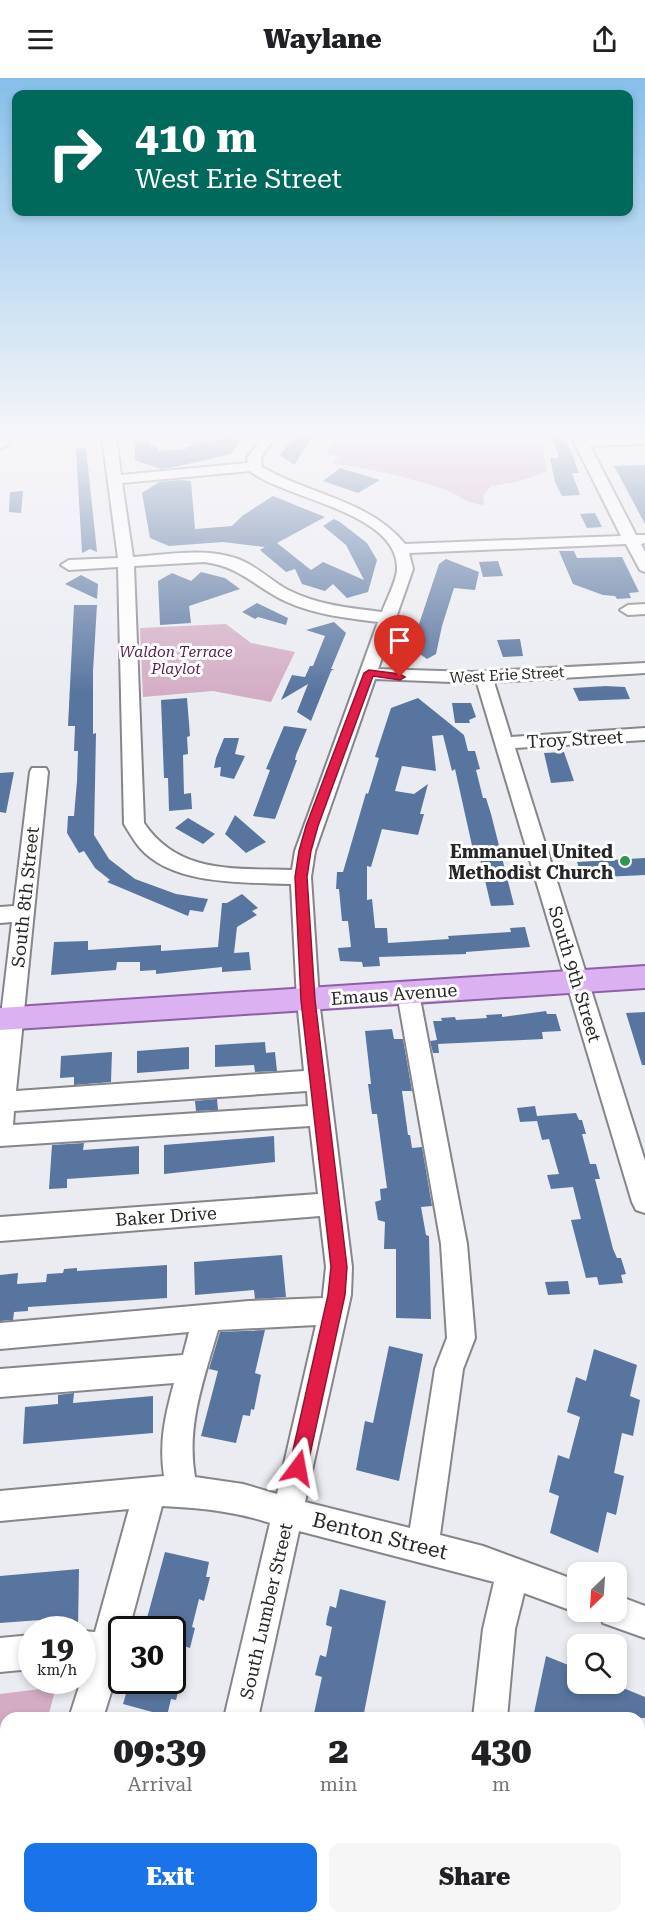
<!DOCTYPE html>
<style>
:root{--surface:#fff;--page:#f6f6f6;--text:#202124;--muted:#757577;--accent:#1a73e8}
body{margin:0;font-family:"Roboto Serif",serif;background:var(--page);color:var(--text);height:100vh;display:flex;flex-direction:column;font-size:22px;white-space:nowrap}
*{box-sizing:border-box;margin:0}
p{font-size:20px;color:var(--muted)}
.icon{flex:none;width:33px;height:33px;fill:none;stroke:currentColor;stroke-width:2;stroke-linecap:round;stroke-linejoin:round}
.map{position:relative;flex:1;overflow:hidden}
.side{position:absolute;left:0px;top:1634px;width:645px;height:212px;display:flex;flex-direction:column;background:var(--surface);border-radius:18px 18px 0 0;box-shadow:0 3px 9px #0003}
.side>*{flex:none}
.guide{position:absolute;left:12px;top:12px;width:621px;height:126px;border-radius:12px;box-shadow:0 3px 9px #0003;background:#00695c;color:#fff;overflow:hidden}
.needle{width:39px;rotate:205deg}
.controls{position:absolute;left:567px;top:1484px;display:grid;gap:12px}
.controls a{display:grid;place-items:center;width:60px;height:60px;border-radius:12px;background:var(--surface);box-shadow:0 3px 9px #0003;font-size:30px}
.speed{position:absolute;left:18px;top:1538px;display:flex;gap:12px;font-size:30px;font-weight:700;text-align:center}
.speed>*{display:grid;place-content:center;width:78px;height:78px;border-radius:50%;background:var(--surface);box-shadow:0 3px 9px #0003;line-height:1}
.speed small{font-size:15px;font-weight:400}
.speed .limit{border:3px solid #111;border-radius:9px;background:#fff;color:#111}
.pin{position:absolute;display:grid;place-items:center;width:51px;height:51px;color:#fff;margin:-62px -26px;border-radius:50% 50% 50% 0;rotate:-45deg;box-shadow:0 0 6px #0007}
.pin .icon{rotate:45deg}
.me{position:absolute;width:66px;margin:-33px;rotate:13deg;stroke-linejoin:round;filter:drop-shadow(0 0 4px #0008)}
.turn{display:flex;align-items:center;gap:21px;height:126px;padding:0 24px;font-size:27px}
.turn .icon{width:78px;height:78px;stroke-width:2.5}
.turn b{display:block;font-size:42px;line-height:51px}
.eta{display:flex;justify-content:space-evenly;align-items:center;height:102px;text-align:center}
.eta b{font-size:36px;font-weight:800;line-height:42px}
.action{display:flex;gap:12px;margin-top:auto;padding:12px 24px}
.action a{flex:1;height:69px;border-radius:12px;background:var(--accent);color:#fff;font-size:24px;font-weight:800;line-height:69px;text-align:center}
.action a+a{background:var(--page);color:var(--text)}
header{display:flex;justify-content:space-between;align-items:center;height:78px;padding:0 24px;background:var(--surface);font-size:27px;font-weight:800}
.map>svg:first-child{display:block}
</style>
<header><svg class="icon" aria-label="menu" viewBox="0 0 24 24"><path d="M4 6h16M4 12h16M4 18h16"/></svg>Waylane<svg class="icon" aria-label="share" viewBox="0 0 24 24"><path d="M12 15V3M7 8l5-5 5 5M5 13v7h14v-7"/></svg></header>
<div class="map">
<svg width="645" height="1844" viewBox="0 0 645 1844">
<rect width="100%" height="100%" fill="#ebecf1"/>
<path fill="#d4adc5" d="M340,358h224l-21,7 3,29 -29,10 -26,4 -8,10 1,9c-20,-2 -22,-9 -38,-15 -37,-13 -76,-21 -114,-27l7,-6 -14,-4z
M226,546l25,19 44,9 -24,50 -58,-11 -70,6 -3,-69z
M56,1609l-8,30 -42,1v152l-6,22v-198z"/>
<path fill="#58759f" d="M220,358l22,3 -11,15 -61,14 -9,1 -26,-9v-19l15,-1v5l8,2 1,4 28,-2 -1,-2 7,-1 -1,-2 14,-3 9,2z
M295,358h18l-19,29 -14,-10z
M552,358h11l7,13 9,24h-7l8,22 -18,1 -7,-14 -5,-24h9z
M86,370l11,104 -7,-3 -8,4 -6,-104z
M645,387v59l-31,-58z
M340,390l40,12 -22,13 -35,-12z
M179,402l12,1 4,48 37,-3 10,-10 31,-20 52,21 -48,26 34,27 12,-8 41,18 -18,-35 -23,-19 11,-7 6,3 27,21 10,17 -9,32 -21,6 -14,-14 -8,7 -23,-7 -7,-15 -9,3 -26,-22 5,-3 -42,-5 -54,4 -19,-8 -8,-45 17,-11z
M23,413l-2,22 -12,-1 1,-20z
M595,435l7,14 -15,1 -7,-14z
M559,473h15l3,7 45,-1 17,35 -10,1 2,5 -14,1 -2,-3 -12,-1 -30,-11z
M446,481l33,13 -4,18 -21,-2 -12,38 -6,28 -9,5 -16,-11 28,-84z
M498,483l5,15 -20,1 -4,-15z
M201,494l24,6 15,11 -51,17 2,17 -31,2 -2,-44 14,-8 19,8z
M81,497l17,9 -1,15 -32,-15z
M257,525l31,15 -2,7 -28,-8 -3,2 -13,-7z
M74,527h23l-4,66v63l3,-1 -2,102 15,24 26,20 41,15 32,5 -5,13 -13,-2 -2,6 -81,-34 3,-2 -15,-12 -11,-17 -5,2 -12,-20 1,-17h6l3,-35 1,-30h-4l1,-25h-7z
M334,544l12,11 -15,36h3l-3,2 -20,50 -14,-9 11,-28 -27,16 11,-25 13,2 5,-11h3l12,-30 -19,-6z
M520,561l3,17 -20,1 -6,-17z
M606,608l19,1 5,12 -51,2 -6,-13z
M187,620l3,38 -3,1 1,17 -5,1 1,39 7,-1 1,16 -23,2 -1,-33h-4l-3,-78z
M418,620l46,37 4,16h7l5,18 -4,1 7,28h3l5,16 23,91 -23,1 -11,-47h-5l-20,-90 -3,2 -9,-36 -11,1 4,35 -34,-5 -7,25 19,3 14,-10 -8,30h4l-6,21 -36,-6 -11,38 -4,-1v34l5,-1 3,29h12l1,15 61,-4 -1,-3 63,-4 -1,-4 15,-1 5,20 -64,5v2l-87,3 1,9 -17,1 -1,-5 -22,-1 -2,-13 13,-1 -3,-26h-6l-3,-32h-3l1,-17h6l23,-79 2,1 11,-36 -4,-1 16,-49z
M452,625h19l5,14 -7,3 1,3h-15z
M284,648l23,3 -11,26 -1,5h2l-22,59 -22,-3 17,-46 -4,-1z
M224,660h15l-4,16 10,2 -11,23 -14,-3 1,-9 -7,1 2,-10z
M564,674l10,29 -23,2 -7,-30z
M14,694l-8,41 -6,-1v-39z
M235,737l31,27 -20,11 -21,-19z
M188,740l27,16 -12,10 -28,-16z
M645,780v17l-42,2 -1,-2 -21,1 -4,-14z
M242,816l16,14 -6,3 5,4 -20,12 -3,26 15,-1 2,18 -29,2v-5l-66,7v-4l-16,1v-9h-23l-1,8 -65,5 3,-33 34,-1v9l73,-5v6l57,-4 4,-44h5z
M546,933l1,3h9l5,17 -19,1 1,7 -105,5 1,9h-6l-3,-12 7,-1 -4,-19h9l-1,-3 14,-1 1,3 31,-2 -1,-3 16,-1v3z
M645,934v53h-3l-16,-52z
M392,951l2,10h9l9,52h-10l6,44h2l2,13 10,-1 10,59 -11,1 5,28 3,1 2,83 -35,-1v-69h-12l1,-27 -7,-2 -3,-18 6,-2 -1,-11 7,-1 -10,-74h-5l-4,-30h3l-6,-53z
M265,964l1,11 9,-1 2,19 -22,1 -1,-7 -39,2v-22z
M189,969v22l-52,4v-22z
M112,974l-1,30 -37,3v-8l-14,1 1,-22z
M217,1021l1,11 -22,1 -1,-10z
M535,1028l2,10 39,-3 3,7h3l4,14h-4l8,30h6l4,15h-5l18,70 4,9h4l5,16 -5,1 2,8 -24,2 -2,-8 -11,1 -15,-58 10,-1 -8,-32 -22,2 -4,-14 12,-1 -10,-35 -7,1 -5,-19 -17,1 -3,-14z
M274,1058l1,26 -111,12v-29z
M84,1065l-1,7 56,-4v28l-72,5v9l-18,1 3,-44z
M282,1177l4,42 -31,2 -1,-9 -59,5 -1,-33z
M167,1187v33l-139,9v4l-14,1 -1,8 -13,1v-46l18,-2 -1,11 29,-2 1,-8 16,-1 1,-4 13,-1v3z
M568,1203l2,13 -22,1 -3,-13z
M265,1252l-10,43 6,2 -7,35 -3,-1 -1,7 -7,-1 -7,28 -35,-7 17,-65 -9,-2 11,-37z
M389,1268l34,8 -24,127 -43,-11 9,-49 8,2z
M594,1271l43,16 -7,31 10,4 -7,36 -11,-3 -8,40 10,3 -8,39 -9,-3 -9,41 -48,-20 9,-37 -10,-4 9,-37 11,4 11,-42 -13,-5 9,-35 10,4z
M74,1315l-1,10 80,-7v37l-130,11 2,-37 33,-3v-9z
M165,1474l44,10 -3,15h4l-6,24 -5,-2 -7,28 3,1 -5,20 -6,-2 -7,28 -5,-1v-44h-28z
M79,1491l-1,60h-39l-1,-8 16,-2 -54,4v-47z
M340,1511l46,12 -23,117h-50l9,-41 -7,-2 5,-20 6,2 6,-30 -6,-2 1,-7 3,-12 6,2z
M546,1578l32,13v14h33l34,14v21h-100l-11,-5z
M130,1602h51l-5,20 -5,-1 -4,17 -44,-12z"/>
<g fill="none" stroke-linecap="round" stroke-linejoin="round">
<defs>
<path id="minor" d="M0,358h14l-9,11 -5,1z
M102,358h14l5,39 127,-12 -1,-5 16,-22h12l-14,22 1,9c48,28 107,33 143,77l216,-8 -47,-94 7,-4 64,-2v8l-55,2 46,89h9v8l-4,1 4,8v20l-5,-2 -14,-26 -217,9 4,16 -35,100 94,3 173,-9v10l-151,9 17,55 134,-9v12l-130,8 130,413v52l-9,-3 -4,-8 -155,-519 -102,-4 -60,172 -4,26 8,123 33,267 -1,28 -46,207 105,26 25,-159 12,-31 -6,-94 -44,-251 3,-6 8,-3 8,3 3,6 48,251 8,94 -12,31 -23,166 43,11 95,35v30h5l-5,2 -54,-20 -9,36 -8,89h-34l10,-89 11,-47 -195,-51 -41,187h-34l46,-195c-36,-12 -70,-15 -108,-17l-33,123h-7v28l-19,61h-34l17,-53h-4v-34l13,1 34,-123 -129,12v-30l164,-15c-5,-34 1,-60 10,-93l-174,14v-28l183,-14 6,-23 -189,17v-26l249,-22 74,-3v-3l3,-28 -6,-51 -320,25v-24l318,-23 -8,-68 -310,20v-122l12,-102 -12,1v-16l14,-1 16,-134 2,-4h14l2,4 -32,319 288,-20 -7,-71 -6,-116c-46,-2 -118,2 -151,-36 -6,-7 -11,-16 -16,-24l-6,-257 -49,3 -8,-5 8,-5 49,-2zM250,393c35,28 149,41 147,98 0,11 -11,32 -15,43 -33,-4 -64,-7 -94,-22 -17,-9 -31,-24 -50,-31 -33,-12 -71,-4 -105,-2l-11,-74zM204,484c36,4 52,26 83,40 29,13 60,16 91,20l-83,229 -3,19c-56,-2 -113,5 -148,-47l-10,-257zM307,1013l1,15 -295,19 1,-14zM316,1247l-39,169 -34,-10 -48,-7c-9,-52 9,-98 23,-147z
M645,526v10l-17,1 -8,-5 8,-5z
M616,1517l29,11v32l-42,-15 -4,-12h17z
M32,1557v34l-32,3v-34z
M639,1727l6,2v36l-6,-2z
M27,1839h38l-2,5h-38z
M196,1839h38v5h-38z
M546,1839h38v5h-38z"/>
<path id="major" d="M645,888v22l-645,42v-22z"/>
</defs>
<use href="#minor" stroke="#85858a" stroke-width="4"/>
<use href="#major" stroke="#8e5fa6" stroke-width="4"/>
<use href="#minor" fill="#fff" fill-rule="evenodd"/>
<use href="#major" fill="#dcb1f2" fill-rule="evenodd"/>
</g>
<linearGradient id="sky" x2="0" y2="1"><stop stop-color="#86bfea"/><stop offset="0.58" stop-color="#f6f6f9"/><stop offset="1" stop-color="#f6f6f9" stop-opacity="0"/></linearGradient>
<rect width="645" height="616" fill="url(#sky)"/>
<path fill="#e11d48" stroke="#92132f" stroke-width="1.5" d="M369,592l31,4 5,3 -5,3 -27,-4 -55,150 -7,25 -4,26 8,123 32,267 -2,28 -38,173 -3,7 -6,2 -7,-2 -2,-7 39,-173 3,-28 -30,-267 -6,-123 4,-26 7,-25 58,-153z"/>
<circle fill="#30964c" stroke="#fff" stroke-width="2" cx="625" cy="783" r="6"/>
<g text-anchor="middle" dominant-baseline="central" stroke-width="6" stroke-linejoin="round" paint-order="stroke">
<g font-size="15" font-style="italic" fill="#5a1d49" stroke="#fff">
<text x="176" y="574">Waldon Terrace<tspan x="176" dy="17">Playlot</tspan></text>
</g>
<g font-size="15" fill="#272729" stroke="#fff">
<text transform="translate(507 597) rotate(-3)">West Erie Street</text>
</g>
<g font-size="18" fill="#272729" stroke="#fff">
<text transform="translate(575 661) rotate(-3)">Troy Street</text>
<text transform="translate(25 819) rotate(-84)">South 8th Street</text>
<text transform="translate(575 896) rotate(73)">South 9th Street</text>
<text transform="translate(394 916) rotate(-4)">Emaus Avenue</text>
<text transform="translate(166 1138) rotate(-4)">Baker Drive</text>
<text transform="translate(266 1533) rotate(-77)">South Lumber Street</text>
</g>
<g font-size="18" font-weight="bold" fill="#272729" stroke="#fff" text-anchor="end">
<text x="613" y="773">Emmanuel United<tspan x="613" dy="21">Methodist Church</tspan></text>
</g>
<g font-size="21" fill="#272729" stroke="#fff">
<text transform="translate(380 1458) rotate(14)">Benton Street</text>
</g>
</g>
</svg>
<div class="controls">
<a><svg class="needle" viewBox="-14 -14 28 28"><path d="M0-13l5 13h-10z" fill="#e53935"/><path d="M0 13l5-13h-10z" fill="#757577"/></svg></a>
<a><svg class="icon" aria-label="search" viewBox="0 0 24 24"><circle cx="10" cy="10" r="6"/><path d="M15 15l6 6"/></svg></a>
</div>
<div class="speed"><div>19<small>km/h</small></div><div class="limit">30</div></div>
<div class="pin" style="left:400px;top:599px;background:#d93025"><svg class="icon" aria-label="arrive" viewBox="0 0 24 24"><path d="M6 21V4h12l-3 4 3 4H6"/></svg></div>
<svg class="me" style="left:298px;top:1390px" viewBox="-20 -20 40 40"><path d="M0-17L14 15 0 8-14 15z" fill="#e11d48" stroke="#fff" stroke-width="4"/></svg>
<div class="guide">
<div class="turn"><svg class="icon" aria-label="right" viewBox="0 0 24 24"><path d="M7 20v-9h11M14 6l5 5-5 5"/></svg><div><b>410 m</b>West Erie Street</div></div>
</div>
<section class="side">
<div class="eta">
<div><b>09:39</b><p>Arrival</p></div>
<div><b>2</b><p>min</p></div>
<div><b>430</b><p>m</p></div>
</div>
<div class="action"><a>Exit</a><a>Share</a></div>
</section>
</div>
